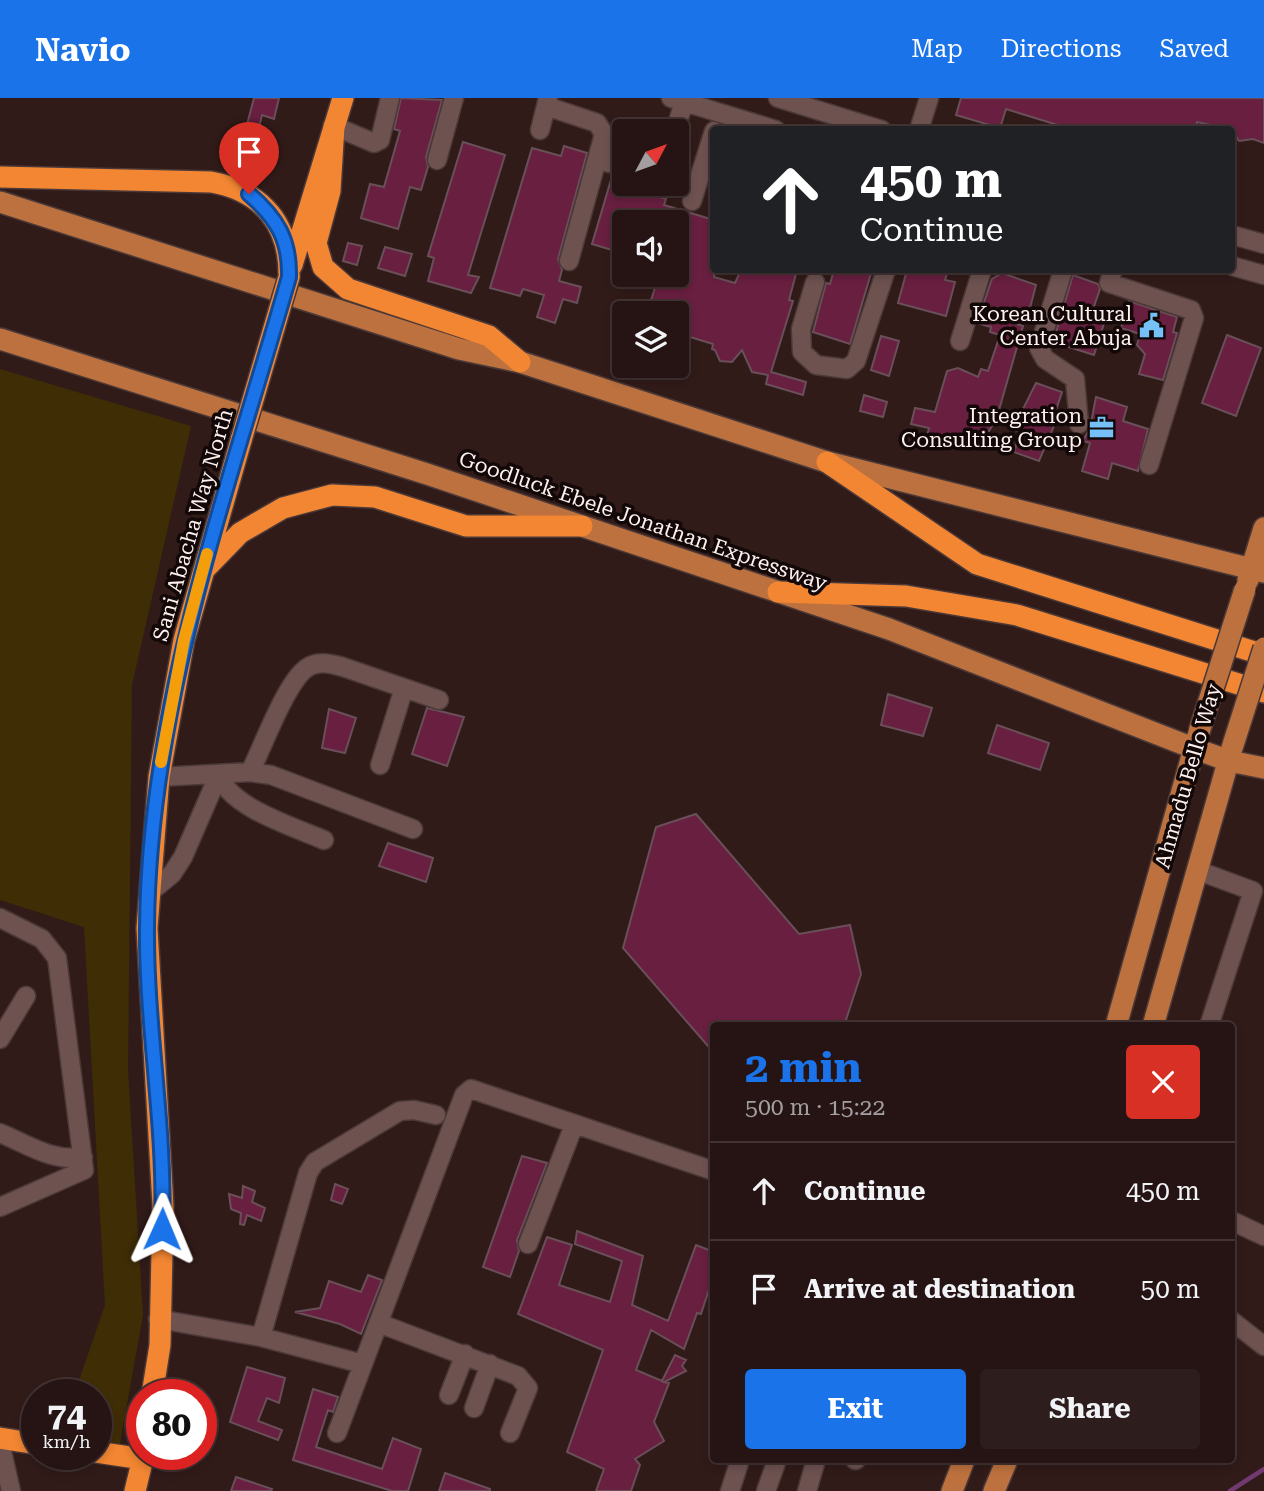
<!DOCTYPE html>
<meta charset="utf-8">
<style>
:root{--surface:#251413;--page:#2d1d1c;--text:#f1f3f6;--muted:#a39ea0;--line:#423333;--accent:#1a73e8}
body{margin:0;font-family:"Roboto Serif",serif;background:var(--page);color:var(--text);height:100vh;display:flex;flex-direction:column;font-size:26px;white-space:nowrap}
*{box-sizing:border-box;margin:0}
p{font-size:23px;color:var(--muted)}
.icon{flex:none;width:38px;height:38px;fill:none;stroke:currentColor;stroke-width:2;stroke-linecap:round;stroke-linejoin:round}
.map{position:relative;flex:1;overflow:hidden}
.panel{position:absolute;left:710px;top:924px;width:525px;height:441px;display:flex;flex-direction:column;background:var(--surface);border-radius:7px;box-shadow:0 4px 10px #0003,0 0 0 2px var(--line)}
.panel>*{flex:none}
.hud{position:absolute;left:710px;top:28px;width:525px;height:147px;border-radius:7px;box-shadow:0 4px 10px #0003,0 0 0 2px var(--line);background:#202124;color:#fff;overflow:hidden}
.needle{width:46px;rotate:49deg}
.fabs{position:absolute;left:612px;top:21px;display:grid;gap:14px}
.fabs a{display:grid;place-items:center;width:77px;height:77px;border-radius:7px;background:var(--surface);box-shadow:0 4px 10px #0003,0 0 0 2px var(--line);font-size:35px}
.speed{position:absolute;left:21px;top:1281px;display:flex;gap:14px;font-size:35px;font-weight:700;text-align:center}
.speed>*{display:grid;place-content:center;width:91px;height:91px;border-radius:50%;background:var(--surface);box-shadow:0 4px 10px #0003,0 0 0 2px var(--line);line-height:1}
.speed small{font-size:18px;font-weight:400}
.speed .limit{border:10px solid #d22;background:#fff;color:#111}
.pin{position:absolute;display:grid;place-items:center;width:60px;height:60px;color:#fff;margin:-72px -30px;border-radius:50% 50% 50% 0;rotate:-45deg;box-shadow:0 0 7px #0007}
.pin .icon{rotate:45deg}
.me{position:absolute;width:77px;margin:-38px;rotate:1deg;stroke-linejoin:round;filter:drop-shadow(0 0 5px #0008)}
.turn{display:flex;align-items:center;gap:24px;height:147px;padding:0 35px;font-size:32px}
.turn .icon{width:91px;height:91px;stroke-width:2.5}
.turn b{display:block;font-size:49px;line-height:60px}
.round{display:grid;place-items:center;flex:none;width:74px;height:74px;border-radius:7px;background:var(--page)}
.summary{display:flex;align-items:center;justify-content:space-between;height:119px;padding:0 35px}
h1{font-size:42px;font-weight:700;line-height:52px;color:var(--accent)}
.cta{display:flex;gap:14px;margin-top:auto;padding:14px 35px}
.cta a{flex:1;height:80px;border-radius:7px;background:var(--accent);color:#fff;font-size:28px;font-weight:700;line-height:80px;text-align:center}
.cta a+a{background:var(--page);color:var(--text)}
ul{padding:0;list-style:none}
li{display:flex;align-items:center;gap:21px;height:98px;padding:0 35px;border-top:2px solid var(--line)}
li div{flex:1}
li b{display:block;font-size:26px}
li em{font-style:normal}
header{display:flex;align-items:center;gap:42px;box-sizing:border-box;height:98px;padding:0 35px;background:var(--accent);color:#fff}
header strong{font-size:33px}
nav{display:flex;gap:38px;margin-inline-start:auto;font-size:24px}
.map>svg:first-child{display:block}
</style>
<header>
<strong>Navio</strong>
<nav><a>Map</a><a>Directions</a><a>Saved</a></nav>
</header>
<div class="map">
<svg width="1264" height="1393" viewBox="0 0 1264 1393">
<rect width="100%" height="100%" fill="#311b19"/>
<path fill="#3f2d05" d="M0,271l191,57 -59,259 -4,385 15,245 -24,134 -23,-4v-50h-22l31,-90 -21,-378 -84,-27z"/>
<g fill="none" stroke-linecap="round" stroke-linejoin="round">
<path stroke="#713970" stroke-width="4.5" d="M1230,1393l34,-22"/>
</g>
<path fill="#691f40" stroke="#694f58" stroke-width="2" d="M254,0h25l-5,21 -12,-4 -5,21 -12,-4z
M401,0l41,2 -16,57 2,10 -7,23 -11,-3 -12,42 -37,-11 9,-34 14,3 16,-56 -6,-2z
M961,0h303v45l-11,-4 -14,2 -7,-11 -35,-8 -2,8h-121l-68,-21 -6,19 -44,-13z
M253,43l19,6 -6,18 -18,-6z
M463,44l42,13 -37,120 11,2 -8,16 -43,-12 6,-23 -6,-2z
M564,48l23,7 -29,106 4,11 -3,11 22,6 -4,16 -14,-4 -8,24 -18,-6 7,-22 -21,-6 -3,7 -30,-8 42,-140 29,8z
M619,71l6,1v14h36l-4,12 9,3 -2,6 50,15v57l21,6 6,-13h56l-8,30 4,1 -22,71 35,10 -3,13 -37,-11 2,-9 -16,-3 -10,-22 -10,12 -12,-1 -5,-11 -3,-1 1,-5 -36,-11v-20h-30l12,-38h18v-53h-52v32l-33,-10 21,-71z
M348,145l14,3 -5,19 -14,-4z
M385,149l27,7 -7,22 -27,-8z
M834,172h38l-22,74 -37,-12 13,-49 4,1z
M907,172h41l-3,10 10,2 -9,34 -48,-13z
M1002,175l34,12 -6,23 -14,16 7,2 -26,91 -8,14 -27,13 -35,-7 2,-9 -18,-4 4,-16 20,4 12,-41 11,-3 20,9 3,-8 7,2 12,-36 -10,-3 1,-5 -14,-4 15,-44z
M1073,177l25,9 2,5 -9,26 14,5 -11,35 -41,-13z
M1129,203l48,16 -4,15 4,1 -14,47 -24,-6 6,-20 -8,-9 3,-11 -19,-6z
M1227,237l34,13 -25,68 -34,-13z
M881,238l18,5 -10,35 -18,-6z
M1036,285l26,9 -7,21 4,1 -20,47 -25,-9 6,-20 -4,-1 5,-18z
M864,297l23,7 -4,15 -23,-6z
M1096,299l31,10 -4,14 25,8 -10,42 -26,-8 -4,16 -26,-8 8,-28 -7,-2 7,-13z
M888,596l44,14 -9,28 -42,-11z
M427,610l37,9 -17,49 -35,-12z
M329,611l27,9 -11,35 -23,-5z
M997,627l52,18 -9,27 -52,-17z
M696,716l103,120 51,-9 11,49 -17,52h-130v27l-91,-105 33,-121z
M388,745l45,15 -7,24 -47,-16z
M522,1058l25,7 -30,77 2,11 -9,26 -27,-10z
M335,1086l13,5 -6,15 -11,-4z
M243,1088l12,5 -3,11 13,6 -4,13 -14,-6 -3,10 -4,-1 1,-11 -10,-4 -2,-15 13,4z
M577,1133l66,25 -11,49 36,16 28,-76 18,7v22l-13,40 -4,-1 -13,36 -33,-19 -15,40 26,11 13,-26 11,5 -4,6 4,5 -22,11 5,1 -15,39 10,19 -29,18 5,6 -9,26h-35l8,-22 -37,-17 36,-102 -85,-36 29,-77 25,8 -13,40 51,17 12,-41 -47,-17z
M368,1177l14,5 -21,54 -21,-10 -45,-12 25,-4 9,-27 32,11z
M247,1269l38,11 -6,25 -12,-5 -9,23 24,9 -4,10 -48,-18z
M313,1291l25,8 -5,15 -5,-2 -12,37 66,22 11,-31 28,11 -13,42h-16l-99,-31z
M445,1375l45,16v2h-51z
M236,1379l36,12 -1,2h-40z"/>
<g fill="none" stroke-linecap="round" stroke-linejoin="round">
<defs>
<path id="minor" d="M671,0l105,32
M778,0l104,32
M546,8l51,17 7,11 -35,127
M334,28l40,17 6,-3 10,-42
M540,32l8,-32
M919,32l10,-32
M675,33l9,-29
M437,62l17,-62
M609,65l7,-21 9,-8
M692,103l22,-70
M1232,137l32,9
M1232,168l32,9
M1063,172l-24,78 6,11 30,20 4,45
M1113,172l-4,13 82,27 3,8 -45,147
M815,184l-14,47 1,23 14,13 31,4 9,-8 30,-91
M960,243l22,-71
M380,667l24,-77
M250,674c13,-25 38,-96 60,-106 11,-5 22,-2 33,1l96,33
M219,676c9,33 75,53 105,66
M159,679l91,-5 21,3 142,54
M1199,773l54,20 -44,135
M149,795l23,-19 11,-17 36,-83
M0,820l42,21 15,19 27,212 -84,37
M0,941l26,-43
M0,1035c27,11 52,29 83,24
M1232,1123l32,15
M528,1146l46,-119
M158,1221l103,18 102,27 -26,69
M1232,1223l32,25
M381,1226l137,52 10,12 -18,45
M261,1239l47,-164 7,-11 85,-51 14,-1 22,5
M363,1266l101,-269 7,-6 243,82
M449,1297l16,-41
M474,1310l16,-44
M0,1345l11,48
M855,1362h1
M730,1393l10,-31
M766,1393l11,-31
M807,1393l9,-31"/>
<path id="major" d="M0,104l459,147 61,13 307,100 437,110
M0,241l427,135 462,155 304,119 36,13 35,7
M1248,482l16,-52
M1116,928l81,-288
M1153,928l79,-278
M952,1393l12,-31
M994,1393l13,-31"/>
<path id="highway" d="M334,28l-4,65 -14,52 7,24 25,22 141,47 31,26
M0,79l211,5c52,9 79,43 78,95
M292,167l51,-167
M827,364l150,102 287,91
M206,470l34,-35 43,-25 49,-13 43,2 91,29h116
M778,494l128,4 111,19 247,77
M152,1297l8,-50 3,-139 -16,-278 12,-151 25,-137 58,-203
M0,1340l37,6
M96,1354l47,7
M135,1393l9,-37"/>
</defs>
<use href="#minor" stroke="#4b3938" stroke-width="21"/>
<use href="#major" stroke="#4b3938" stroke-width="24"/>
<use href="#highway" stroke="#4b3938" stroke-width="24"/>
<use href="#minor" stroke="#6d5250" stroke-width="18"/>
<use href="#major" stroke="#bd713e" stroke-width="21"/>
<use href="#highway" stroke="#f28632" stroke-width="21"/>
<defs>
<path id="major-bridge" d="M1199,634l46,-143
M1233,647l31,-97"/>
<path id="highway-bridge" d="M242,339l47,-160"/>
</defs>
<use href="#major-bridge" stroke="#4b3938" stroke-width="24" stroke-linecap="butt"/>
<use href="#highway-bridge" stroke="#4b3938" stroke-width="24" stroke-linecap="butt"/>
<use href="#major-bridge" stroke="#bd713e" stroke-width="21"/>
<use href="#highway-bridge" stroke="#f28632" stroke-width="21"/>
</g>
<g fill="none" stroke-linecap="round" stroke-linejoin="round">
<defs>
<path id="route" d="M162,1131c4,-101 -16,-202 -15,-302 2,-224 81,-437 142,-650 1,-37 -12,-59 -40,-83"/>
</defs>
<use href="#route" stroke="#114b97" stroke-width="18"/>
<use href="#route" stroke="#1a73e8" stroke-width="12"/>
<path stroke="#f59e0b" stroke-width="12" d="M161,664l23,-122 23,-86"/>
</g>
<defs>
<symbol id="civic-bare" viewBox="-9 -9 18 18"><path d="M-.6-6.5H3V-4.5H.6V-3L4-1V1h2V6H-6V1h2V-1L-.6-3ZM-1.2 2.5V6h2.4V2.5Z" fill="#75c0f6" stroke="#120807" stroke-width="2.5" paint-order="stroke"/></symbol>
<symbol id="office-bare" viewBox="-9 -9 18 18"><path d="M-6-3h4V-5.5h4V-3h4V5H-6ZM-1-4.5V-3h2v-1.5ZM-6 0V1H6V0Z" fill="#75c0f6" stroke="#120807" stroke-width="2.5" paint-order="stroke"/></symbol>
</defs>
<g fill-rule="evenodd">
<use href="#civic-bare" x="1134" y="210" width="35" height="35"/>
<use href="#office-bare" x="1084" y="312" width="35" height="35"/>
</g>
<g text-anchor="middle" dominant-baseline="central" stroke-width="7" stroke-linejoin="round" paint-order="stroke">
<g font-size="21" fill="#fef1ef" stroke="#120807" text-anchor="end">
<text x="1132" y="216">Korean Cultural<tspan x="1132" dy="24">Center Abuja</tspan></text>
<text x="1082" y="318">Integration<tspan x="1082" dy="24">Consulting Group</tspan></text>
</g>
<g font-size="21" fill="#fef1ef" stroke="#120807">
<text transform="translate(643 423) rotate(19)">Goodluck Ebele Jonathan Expressway</text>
<text transform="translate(193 427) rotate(-74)">Sani Abacha Way North</text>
<text transform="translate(1188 678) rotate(-74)">Ahmadu Bello Way</text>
</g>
</g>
</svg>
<div class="fabs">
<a><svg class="needle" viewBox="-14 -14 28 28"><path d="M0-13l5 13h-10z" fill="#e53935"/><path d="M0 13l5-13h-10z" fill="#a39ea0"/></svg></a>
<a><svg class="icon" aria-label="sound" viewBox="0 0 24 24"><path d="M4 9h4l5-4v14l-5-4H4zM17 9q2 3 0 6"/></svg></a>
<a><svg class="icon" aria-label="layers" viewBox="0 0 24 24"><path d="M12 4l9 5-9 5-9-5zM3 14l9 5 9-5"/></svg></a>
</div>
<div class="speed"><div>74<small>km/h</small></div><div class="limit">80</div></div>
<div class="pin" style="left:249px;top:96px;background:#d93025"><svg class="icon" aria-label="arrive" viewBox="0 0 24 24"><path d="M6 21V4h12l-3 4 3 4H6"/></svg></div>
<svg class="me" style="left:162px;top:1131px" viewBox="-20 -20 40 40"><path d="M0-17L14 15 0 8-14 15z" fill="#1a73e8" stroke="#fff" stroke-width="4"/></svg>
<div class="hud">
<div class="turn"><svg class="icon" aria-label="ahead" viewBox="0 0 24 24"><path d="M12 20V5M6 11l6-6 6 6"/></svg><div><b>450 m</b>Continue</div></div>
</div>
<section class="panel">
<div class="summary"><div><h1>2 min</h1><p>500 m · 15:22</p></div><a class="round" style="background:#d93025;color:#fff"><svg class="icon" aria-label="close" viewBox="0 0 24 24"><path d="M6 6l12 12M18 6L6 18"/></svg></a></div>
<ul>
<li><svg class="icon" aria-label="ahead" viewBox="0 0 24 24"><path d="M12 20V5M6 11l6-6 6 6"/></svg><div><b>Continue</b></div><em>450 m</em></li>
<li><svg class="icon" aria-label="arrive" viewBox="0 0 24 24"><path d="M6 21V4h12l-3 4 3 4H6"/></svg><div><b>Arrive at destination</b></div><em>50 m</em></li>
</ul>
<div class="cta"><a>Exit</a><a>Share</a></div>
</section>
</div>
